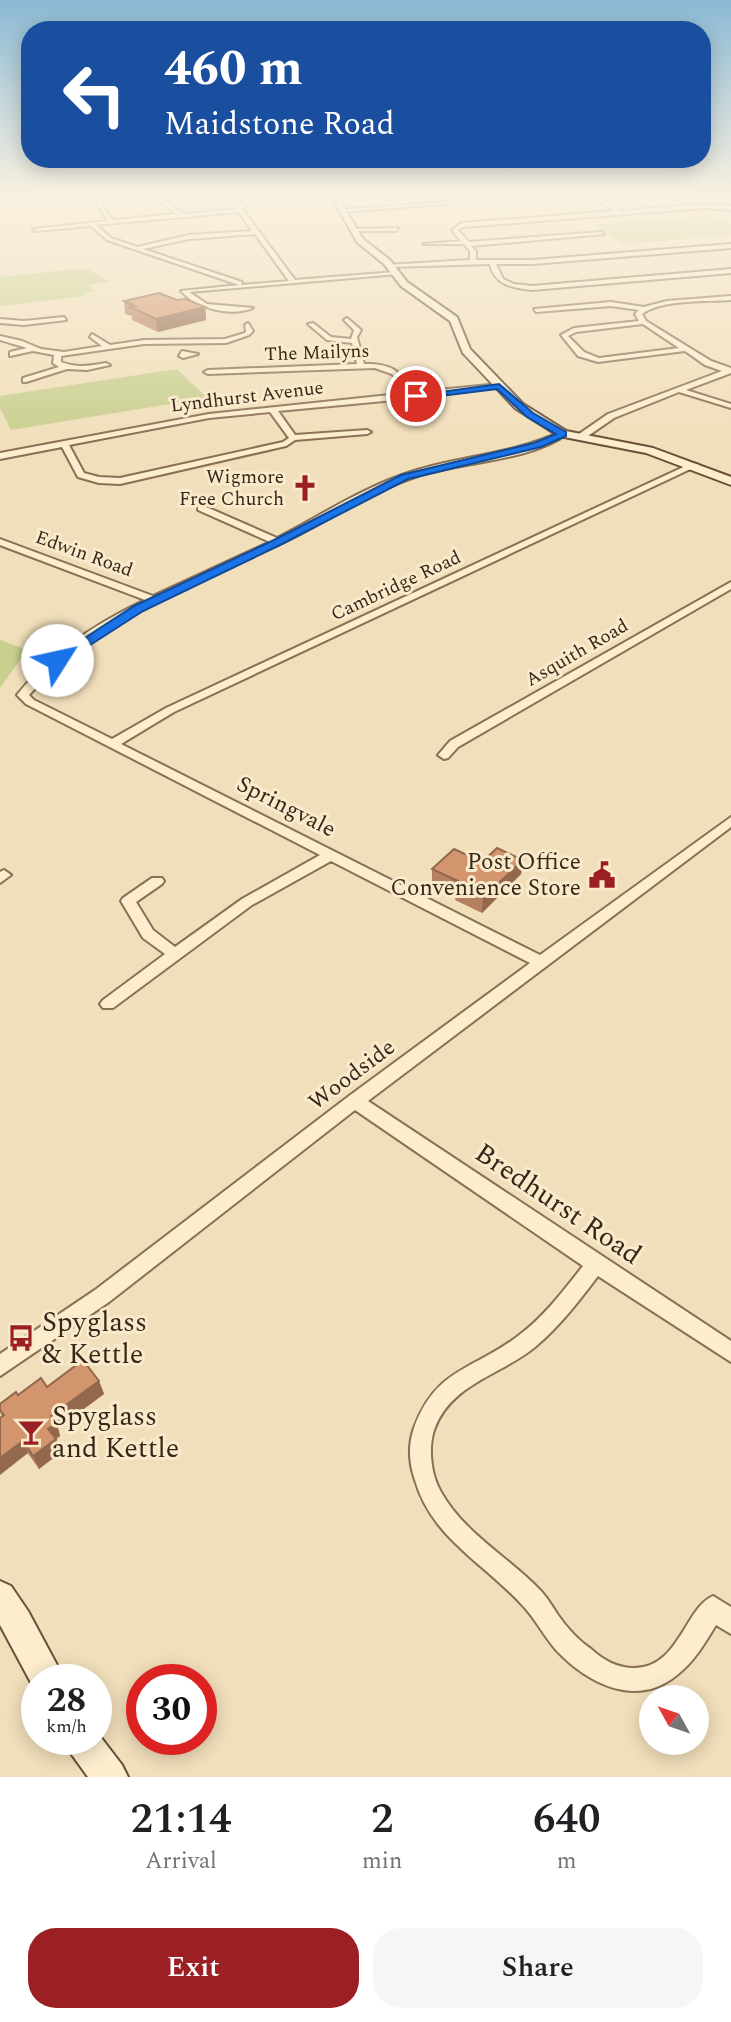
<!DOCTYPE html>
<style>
:root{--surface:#fff;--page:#f6f6f6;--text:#202124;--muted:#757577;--accent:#9c2023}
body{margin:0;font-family:Spectral,serif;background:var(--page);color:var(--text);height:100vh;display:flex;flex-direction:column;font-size:26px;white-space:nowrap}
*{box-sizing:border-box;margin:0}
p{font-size:23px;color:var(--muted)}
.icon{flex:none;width:38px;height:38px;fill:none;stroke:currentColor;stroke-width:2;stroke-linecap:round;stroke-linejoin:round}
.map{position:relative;height:1777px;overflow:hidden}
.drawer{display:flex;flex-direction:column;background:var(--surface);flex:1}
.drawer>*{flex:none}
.guide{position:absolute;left:21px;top:21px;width:690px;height:147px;border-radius:28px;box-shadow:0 4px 18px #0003;background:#1a4fa0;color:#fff;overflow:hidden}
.needle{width:46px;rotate:310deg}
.buttons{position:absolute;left:639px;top:1685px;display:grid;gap:14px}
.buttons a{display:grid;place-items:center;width:70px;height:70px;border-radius:50%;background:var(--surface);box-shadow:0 4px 18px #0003;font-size:35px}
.speed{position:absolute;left:21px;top:1664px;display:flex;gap:14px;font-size:35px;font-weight:700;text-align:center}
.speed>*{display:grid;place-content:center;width:91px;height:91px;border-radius:50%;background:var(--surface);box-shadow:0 4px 18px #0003;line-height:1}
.speed small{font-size:18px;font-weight:400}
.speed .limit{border:10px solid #d22;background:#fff;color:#111}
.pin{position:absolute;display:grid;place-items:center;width:60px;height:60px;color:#fff;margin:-30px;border:4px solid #fff;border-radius:50%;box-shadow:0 2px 7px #0007}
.me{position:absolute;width:77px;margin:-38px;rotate:55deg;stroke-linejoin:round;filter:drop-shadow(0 0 5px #0008)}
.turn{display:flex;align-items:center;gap:24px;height:147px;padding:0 28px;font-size:32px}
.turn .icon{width:91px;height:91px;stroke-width:2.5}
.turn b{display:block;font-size:49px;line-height:60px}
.eta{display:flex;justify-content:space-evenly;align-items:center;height:119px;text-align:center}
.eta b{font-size:42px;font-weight:600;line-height:49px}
.primary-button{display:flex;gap:14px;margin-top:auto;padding:14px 28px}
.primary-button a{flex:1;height:80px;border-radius:28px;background:var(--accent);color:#fff;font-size:28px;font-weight:600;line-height:80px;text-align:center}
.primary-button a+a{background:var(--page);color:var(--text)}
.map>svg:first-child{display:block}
</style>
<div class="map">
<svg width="731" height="1777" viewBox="0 0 731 1777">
<rect width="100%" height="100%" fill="#f1dfbb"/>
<path fill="#c9cf8f" d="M712,215l19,10v10l-107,9 -31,-19z
M66,270h23l20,11 -19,4 -1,2 6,4 -11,2 1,3 -85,10v-29z
M177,369l30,29 -196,32 -11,-22v-12z
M0,640l27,10 -27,38z"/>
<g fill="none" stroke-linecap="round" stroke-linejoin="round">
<defs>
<path id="street" d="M149,194h5l30,20 53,-5 1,-4 9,-4 -15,-3 2,-3 21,4v2l-12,6v3l52,70 100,-8 3,2 -209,18 18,12 46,4c-22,9 -56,1 -72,-17l58,-6 -132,-45 -16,-14 -55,5 -3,-2 75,-8 -12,-18 3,-2 14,19 64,-6zM239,212l13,19 -63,4 -52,12 -26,-9 -15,-13zM255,234l34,47 -48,4 1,-3 -99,-33 46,-10z
M552,194h20l-230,18 -3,-2z
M586,194h5l31,17 82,-7 27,2v4l-27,-2 -241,19 -5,3 11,12 132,-10 3,2 -133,12 5,5v9h57l198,-16v4l-198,16h-37l7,15 11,5 18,2 199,-17v4l-199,17c-19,-2 -38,-5 -42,-26l-100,3 -3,-2 83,-5v-9l-6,-7h-41l38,-3 -9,-11 10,-7 153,-12z
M398,228l-2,3h-44l3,-2z
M731,296v4c-25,2 -69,-1 -89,14l4,7 65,40 20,7v5l-45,17 45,14v4l-52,-16 -65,26 -29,20h-6v-4l29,-20 114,-43 -17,-6 -20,-14 -87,11 -20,-6 -17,-21 13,-7 65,-7 -4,-7 4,-4 -28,-4 -75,6 -2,-3 77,-7 33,5 23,-6zM643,324l36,24 -80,10 -15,-6 -16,-16 8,-4z
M64,317l2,3 -42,5 -24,-2v-4l24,2z
M347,318l14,12 -4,7 7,27c29,-1 35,8 53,28l83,-8 4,2 -88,12 -138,13 17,24 72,-5 4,2 -4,2 -72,6 -9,6 -166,38 -21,-1 -21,-6 -16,-30 -62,12v-6l209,-39 200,-21 -17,-19 -17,-6 -167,6 -4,-2 4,-2 149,-6 -5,-21 -25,-3 -19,-16 5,-1 18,14 20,2 3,-9 -10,-10zM270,412l19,26 -6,4 -163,36 -21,-1 -15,-4 -15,-28 140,-27z
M248,323l5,8 -4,4 -23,8 -82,1 -83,12v6c15,6 29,4 45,1l4,2 -23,5 -20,-1 -41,13h-3v-4l36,-11 -6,-4 1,-8 -21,-4 -23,5v-4l17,-4 -27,-8v-4l22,5 19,8 23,3 38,-6 -12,-9 2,-3 18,11 34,-5 81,-1 20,-6 1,-2 -1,-6z
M182,351l16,3 -15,4 -4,-2z
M560,432l7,2c-36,27 -108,28 -152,43 -48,16 -89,45 -133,66 -89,44 -184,76 -253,152l5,5 78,39 54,-31 526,-245 7,2 -525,247 -53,32 419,211 191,-138v10l-363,274 363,240v21l-133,-86c-19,25 -39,51 -63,71 -34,28 -85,37 -101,83 -6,19 -3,45 7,62 23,41 66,64 98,97 8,8 13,17 19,26 9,13 20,25 33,34 12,11 26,19 43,19 45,0 51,-60 79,-72l18,11v27l-15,-9c-11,18 -22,37 -39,50 -41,34 -90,8 -121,-25 -12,-14 -20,-30 -32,-43 -38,-43 -92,-68 -109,-127 -6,-17 -7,-35 -1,-52 22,-60 60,-58 104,-92 26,-19 45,-45 65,-70l-228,-156 -246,192 -109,74v-22l95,-64 254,-194 181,-133 -199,-102 -79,44 -139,103h-10l-3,-4 3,-4 62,-46 -22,-16 -22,-37 2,-3 29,-20h10l2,3 -2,3 -26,18 17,28 22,17 67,-48 78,-44 -294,-151 -9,-9c33,-42 80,-72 128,-95l-145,-55v-6l153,57 117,-54 -72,-32v-4h6l73,32c45,-23 88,-52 137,-67 48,-15 99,-17 146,-39z
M731,582v7l-273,158 -10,11 -4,1 -6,-4 12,-14z
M4,870l7,5 -11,8v-11z"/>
<path id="secondary" d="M330,194h6l27,45 27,21 17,22 50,35 13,32 53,55 43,27 87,17 78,29v8l-85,-32 -87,-17 -44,-28 -52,-55 -13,-32 -49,-35 -17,-22 -27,-22z
M0,1581l11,5 17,25 37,69h-28l-1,12 -36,-67z
M96,1731l26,34 6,12h-40l-18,-25 -5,-12h31z"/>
</defs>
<use href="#street" stroke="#896f54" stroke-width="4"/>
<use href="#secondary" stroke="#6a5037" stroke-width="4"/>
<use href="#street" fill="#fbedce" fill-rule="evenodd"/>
<use href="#secondary" fill="#fbedce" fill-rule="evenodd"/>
</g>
<path fill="#b5805f" d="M124,301l81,6 1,13 -48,12 -26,-12v-4l-7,-2z
M523,860l-2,14 -39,39 -27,-13 1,-5 -24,-12v-14l50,-7z
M99,1381l5,13 -46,34 2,8 -4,3 5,13 -22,17 -37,-52 -2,-5v-8l18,-9 29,-8z"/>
<path fill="#93684d" d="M205,307l1,13 -48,12 -2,-13z
M523,860l-2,14 -39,39 1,-15z
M99,1381l5,13 -46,34 2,8 -4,3 5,13 -22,17 -6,-13 15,-27 3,-13z
M23,1441l5,12 -28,22v-17z"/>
<path fill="#d2956e" stroke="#93684d" stroke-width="2" d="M159,293l18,7 8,-1 20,8 -49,12 -26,-12 5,-1 -11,-5z
M497,848l26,12 -40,38 -27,-13 4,-3 -28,-13 22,-20 28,13z
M83,1360l16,21 -48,35 5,7 -8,6 8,10 -23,17 -10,-15 -23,17v-40l4,-3 -4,-5v-6l16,-12 2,3 23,-17 6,9z"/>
<linearGradient id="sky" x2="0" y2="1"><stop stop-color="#8bb9d4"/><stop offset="0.44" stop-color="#f9f1e0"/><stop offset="1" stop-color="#f9f1e0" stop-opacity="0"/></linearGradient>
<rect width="731" height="442" fill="url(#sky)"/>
<path fill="#1a73e8" stroke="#114b97" stroke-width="2" d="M499,384l34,29 33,19v4l-25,11 -133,32 -126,65 -139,67 -81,52 -5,1 -6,-4 83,-54 140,-66 127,-65 133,-32 22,-9 -29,-17 -30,-28 -81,10 -5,-3z"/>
<defs>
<symbol id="church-bare" viewBox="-9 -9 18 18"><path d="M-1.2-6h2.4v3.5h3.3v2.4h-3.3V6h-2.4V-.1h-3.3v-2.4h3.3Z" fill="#9c2023" stroke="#f8eacb" stroke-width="2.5" paint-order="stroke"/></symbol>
<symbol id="civic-bare" viewBox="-9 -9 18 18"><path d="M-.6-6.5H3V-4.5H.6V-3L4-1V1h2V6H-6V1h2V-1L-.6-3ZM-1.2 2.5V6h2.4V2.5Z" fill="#9c2023" stroke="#f8eacb" stroke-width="2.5" paint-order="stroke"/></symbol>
<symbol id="bus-bare" viewBox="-9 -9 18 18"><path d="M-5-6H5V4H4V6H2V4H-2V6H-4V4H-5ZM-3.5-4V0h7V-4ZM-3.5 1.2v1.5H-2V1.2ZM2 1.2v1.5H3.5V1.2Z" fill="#9c2023" stroke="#f8eacb" stroke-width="2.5" paint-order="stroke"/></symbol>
<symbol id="bar-bare" viewBox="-9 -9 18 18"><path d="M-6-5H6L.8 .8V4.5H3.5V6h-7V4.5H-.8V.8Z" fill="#9c2023" stroke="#f8eacb" stroke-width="2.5" paint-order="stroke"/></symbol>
</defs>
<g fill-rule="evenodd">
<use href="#church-bare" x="286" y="469" width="38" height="38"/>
<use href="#civic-bare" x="583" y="856" width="38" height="38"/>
<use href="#bus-bare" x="2" y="1319" width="38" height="38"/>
<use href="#bar-bare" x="12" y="1413" width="38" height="38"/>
</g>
<g text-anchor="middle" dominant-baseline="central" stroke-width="6" stroke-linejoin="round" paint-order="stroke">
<g font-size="19" fill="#37271a" stroke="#f8eacb">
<text transform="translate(317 353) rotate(-2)">The Mailyns</text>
<text transform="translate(247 397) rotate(-7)">Lyndhurst Avenue</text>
<text transform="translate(84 554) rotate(20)">Edwin Road</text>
<text transform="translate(396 586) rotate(-25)">Cambridge Road</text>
<text transform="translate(577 653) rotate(-30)">Asquith Road</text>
</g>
<g font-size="19" fill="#37271a" stroke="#f8eacb" text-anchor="end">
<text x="284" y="477">Wigmore<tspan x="284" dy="22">Free Church</tspan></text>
</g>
<g font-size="23" fill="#37271a" stroke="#f8eacb">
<text transform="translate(286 807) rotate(27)">Springvale</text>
<text transform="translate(352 1075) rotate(-37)">Woodside</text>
</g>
<g font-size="23" fill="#37271a" stroke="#f8eacb" text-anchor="end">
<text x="581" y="862">Post Office<tspan x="581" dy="26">Convenience Store</tspan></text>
</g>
<g font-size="28" fill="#37271a" stroke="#f8eacb">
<text transform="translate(558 1204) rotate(34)">Bredhurst Road</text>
</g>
<g font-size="28" fill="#37271a" stroke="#f8eacb" text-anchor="start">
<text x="42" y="1322">Spyglass<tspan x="42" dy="32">&amp; Kettle</tspan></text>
<text x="52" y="1416">Spyglass<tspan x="52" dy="32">and Kettle</tspan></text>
</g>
</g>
</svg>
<div class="buttons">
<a><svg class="needle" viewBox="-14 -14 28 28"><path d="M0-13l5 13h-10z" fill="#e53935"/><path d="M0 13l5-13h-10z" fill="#757577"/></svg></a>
</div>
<div class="speed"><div>28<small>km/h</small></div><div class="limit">30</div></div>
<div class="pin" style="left:416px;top:396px;background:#d93025"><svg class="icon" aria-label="arrive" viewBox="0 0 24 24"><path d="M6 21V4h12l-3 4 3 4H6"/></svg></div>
<svg class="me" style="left:57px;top:660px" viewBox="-20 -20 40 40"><circle r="19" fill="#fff"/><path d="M0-13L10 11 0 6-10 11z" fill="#1a73e8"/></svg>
<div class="guide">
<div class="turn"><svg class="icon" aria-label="left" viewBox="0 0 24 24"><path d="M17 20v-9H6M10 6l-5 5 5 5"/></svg><div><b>460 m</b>Maidstone Road</div></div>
</div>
</div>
<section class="drawer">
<div class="eta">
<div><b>21:14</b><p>Arrival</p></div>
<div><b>2</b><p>min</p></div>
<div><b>640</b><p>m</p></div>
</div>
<div class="primary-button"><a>Exit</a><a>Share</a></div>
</section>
